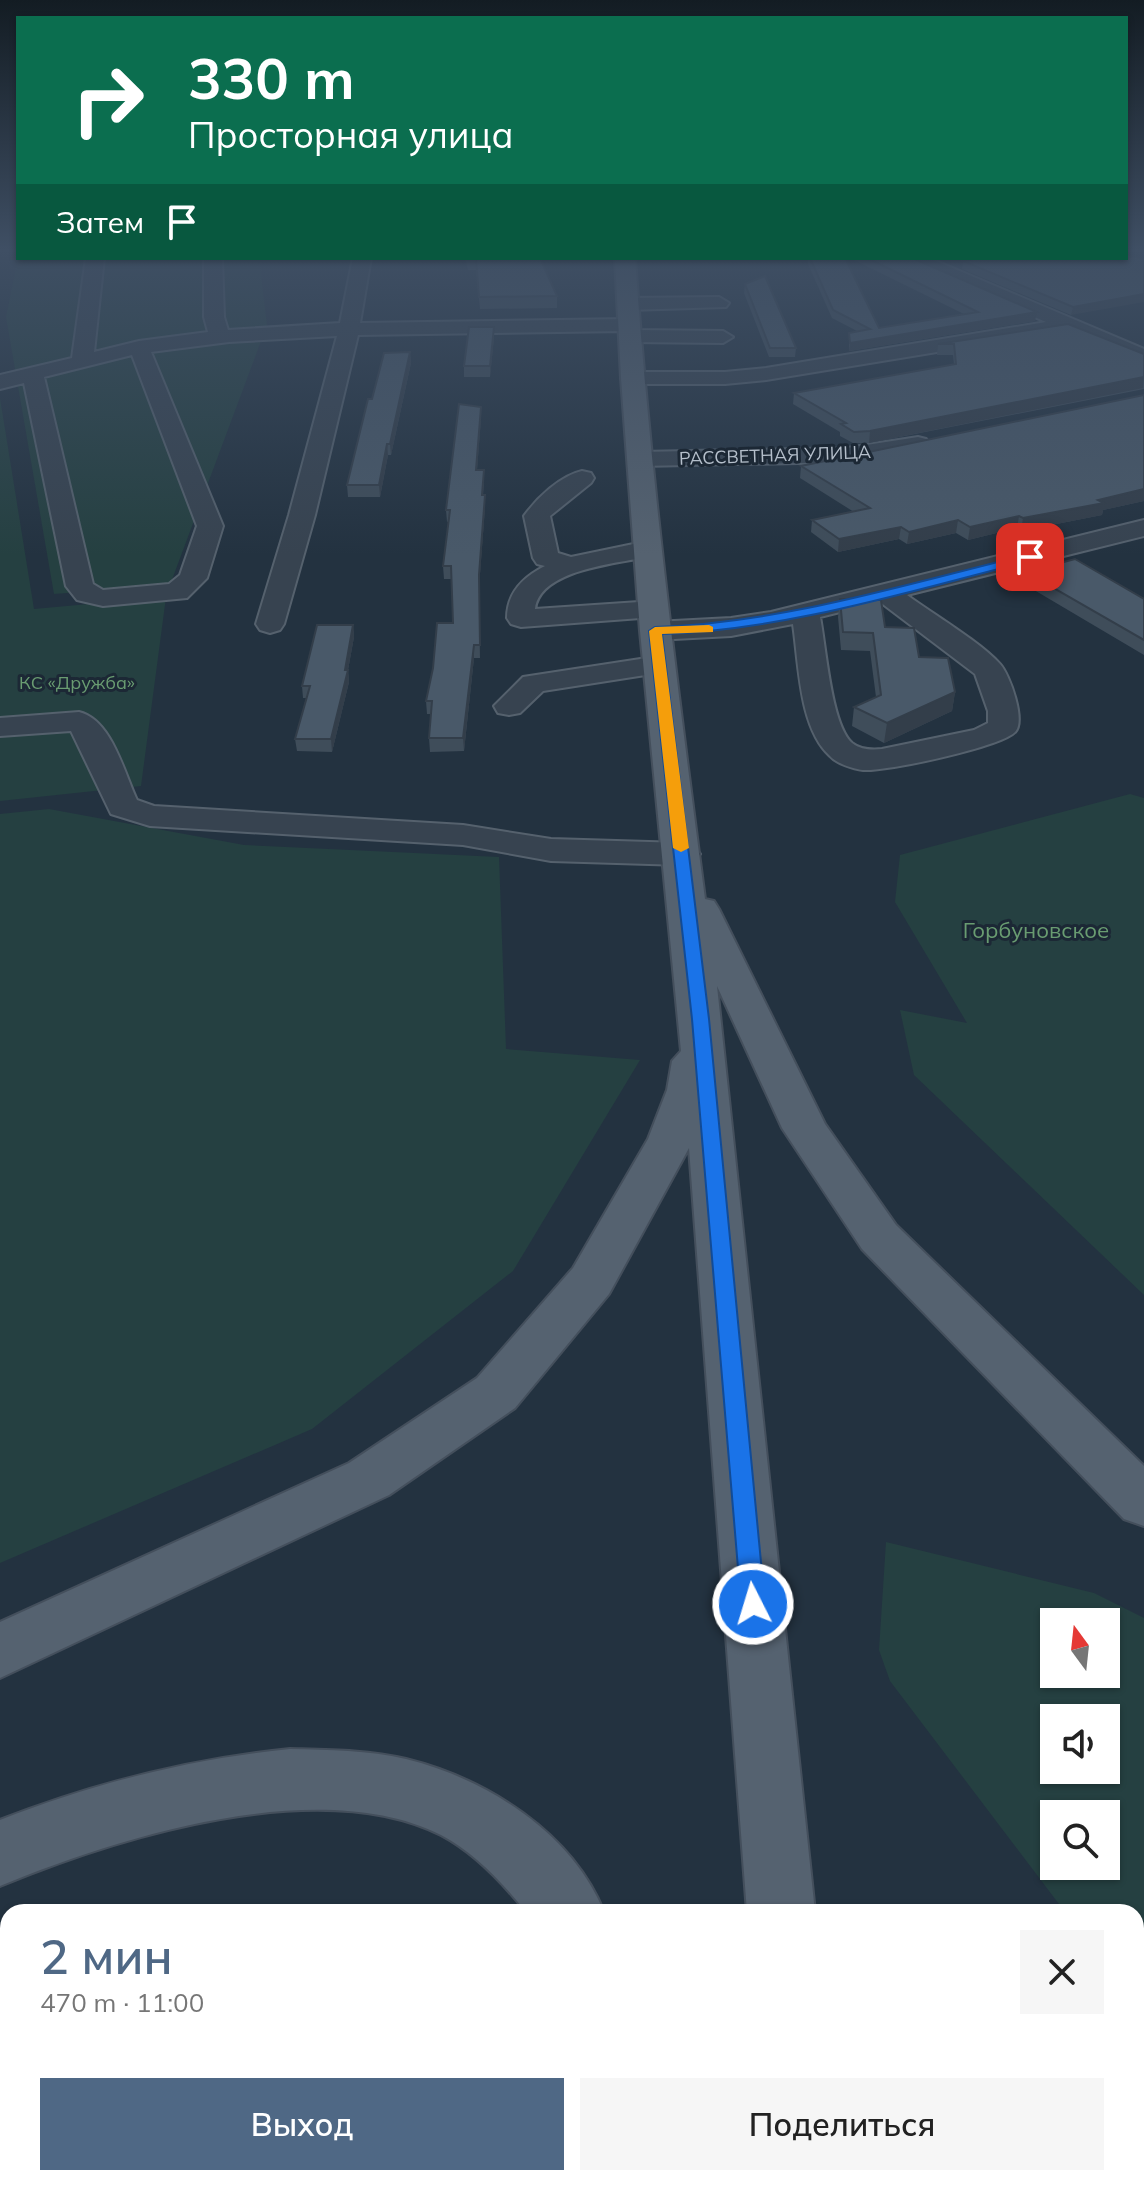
<!DOCTYPE html>
<html lang="ru">
<meta charset="utf-8">
<style>
:root{--surface:#fff;--page:#f6f6f6;--text:#222;--muted:#767676;--accent:#4f6885}
body{margin:0;font-family:Mulish,sans-serif;background:var(--page);color:var(--text);height:100vh;display:flex;flex-direction:column;font-size:30px;white-space:nowrap}
*{box-sizing:border-box;margin:0}
p{font-size:26px;color:var(--muted)}
.icon{flex:none;width:44px;height:44px;fill:none;stroke:currentColor;stroke-width:2;stroke-linecap:round;stroke-linejoin:round}
.map{position:relative;flex:1;overflow:hidden}
.panel{position:absolute;left:0px;top:1904px;width:1144px;height:282px;display:flex;flex-direction:column;background:var(--surface);border-radius:24px 24px 0 0;box-shadow:0 2px 6px #0004}
.panel>*{flex:none}
.hud{position:absolute;left:16px;top:16px;width:1112px;height:244px;border-radius:0px;box-shadow:0 2px 6px #0004;background:#0b6e4f;color:#fff;overflow:hidden}
.needle{width:52px;rotate:345deg}
.tools{position:absolute;left:1040px;top:1608px;display:grid;gap:16px}
.tools a{display:grid;place-items:center;width:80px;height:80px;border-radius:0px;background:var(--surface);box-shadow:0 2px 6px #0004;font-size:40px}
.pin{position:absolute;display:grid;place-items:center;width:68px;height:68px;color:#fff;margin:-34px;border-radius:16px;box-shadow:0 4px 12px #0006}
.me{position:absolute;width:88px;margin:-44px;rotate:355deg;stroke-linejoin:round;filter:drop-shadow(0 0 6px #0008)}
.turn{display:flex;align-items:center;gap:28px;height:168px;padding:0 40px;font-size:36px}
.turn .icon{width:104px;height:104px;stroke-width:2.5}
.turn b{display:block;font-size:56px;line-height:68px}
.then{display:flex;align-items:center;height:76px;padding:0 40px;background:#0003;gap:16px;font-size:30px}
.round{display:grid;place-items:center;flex:none;width:84px;height:84px;border-radius:0px;background:var(--page)}
.summary{display:flex;align-items:center;justify-content:space-between;height:136px;padding:0 40px}
h1{font-size:48px;font-weight:600;line-height:60px;color:var(--accent)}
.action{display:flex;gap:16px;margin-top:auto;padding:16px 40px}
.action a{flex:1;height:92px;border-radius:0px;background:var(--accent);color:#fff;font-size:32px;font-weight:600;line-height:92px;text-align:center}
.action a+a{background:var(--page);color:var(--text)}
.map>svg:first-child{display:block}
</style>
<div class="map">
<svg width="1144" height="2185" viewBox="0 0 1144 2185">
<rect width="100%" height="100%" fill="#233240"/>
<path fill="#254041" fill-rule="evenodd" d="M18,258h241l8,67 -97,260 -116,9 -48,-277z
M0,398l34,211 132,-12 -25,189 -141,15z
M1130,794l14,4v497l-230,-220 -14,-65 67,13 -72,-121 5,-47z
M49,809l195,36 255,12 7,192 134,11 -127,211 -201,158 -312,134v-749z
M886,1542l208,51 50,25v406l-8,-12v-100h-71l-175,-231 -11,-31zM1106,1622v52h-52v-52zM1054,1718h52v52h-52zM1106,1814v52h-52v-52z"/>
<g fill="none" stroke-linecap="round" stroke-linejoin="round">
<defs>
<path id="minor" d="M86,258h18l-10,94 45,-11 69,-9 -4,-15v-59h18l2,59 4,13 112,-7 13,-65h18l-11,65 269,-4 10,6 -5,5 89,1 10,6 -10,6 -93,-1 -10,-6 5,-5 -267,4 -43,180 -31,109 -4,6 -10,3 -10,-3 -4,-6 33,-109 48,-179 -108,6 -78,10 72,174 -16,52 -20,20 -84,8 -26,-6 -11,-14 -42,-203 -24,6v-14l72,-17zM132,355l65,171 -17,49 -11,9 -66,6 -10,-6 -49,-207z
M910,258h19l215,91v14l-78,-32 -300,49 -41,4h-93l-11,-6 11,-6h93l41,-4 280,-46 -134,-58z
M719,297l10,6 -3,4 -98,3 -10,-6 10,-6z
M918,437l8,2 4,5 -4,5 -79,13 -207,4 -8,-2 -4,-5 4,-5 8,-2 207,-4z
M582,471l9,2 3,5 -3,5 -41,33 8,37 13,4 77,-16 9,2 4,6 -4,6c-31,8 -117,12 -122,54l119,-8 10,2 4,6 -4,6 -10,2 -133,10 -10,-3 -4,-6c0,-25 16,-41 38,-52l-8,-2 -4,-6 -9,-42c13,-18 36,-40 58,-45z
M1144,520v16l-237,59c26,19 73,47 93,69 10,11 26,57 15,68 -14,15 -130,40 -152,38 -10,-1 -27,-7 -33,-14 -31,-28 -31,-92 -37,-132l-62,12 -76,4 -10,-3 -4,-6 4,-6 10,-3 76,-4 40,-6zM880,602l95,72 13,37v12l-14,7 -92,19c-10,1 -21,1 -30,-6 -21,-19 -26,-96 -32,-126z
M660,656l11,3 4,6 -4,6 -128,20 -23,22 -11,2 -11,-2 -4,-7 29,-29z
M79,712c33,8 45,61 58,88l17,6 309,19 88,14 131,4 12,4 6,7 -6,7 -12,4 -131,-4 -88,-16 -313,-19 -39,-12 -40,-83 -71,5v-18z"/>
<path id="major" d="M615,258h20c15,215 42,428 70,641l9,2 5,8 106,215 71,101 248,241v60l-20,-7 -262,-270 -80,-121 -65,-142 98,926h-68l-58,-764 -80,146 -94,114 -126,87 -389,183v-56l349,-159 128,-85 96,-110 75,-129 19,-49 5,-29 9,-10 -41,-420 -19,-253z
M290,1749c39,1 78,1 116,10 81,20 166,74 198,153h-78c-23,-29 -51,-59 -85,-77 -122,-61 -323,2 -441,51v-66c95,-37 188,-61 290,-71z
M661,2178h76l2,7h-76z
M767,2178h76v7h-76z"/>
</defs>
<use href="#minor" stroke="#55616d" stroke-width="4"/>
<use href="#major" stroke="#444f5c" stroke-width="4"/>
<use href="#minor" fill="#374350" fill-rule="evenodd"/>
<use href="#major" fill="#556270" fill-rule="evenodd"/>
</g>
<path fill="#3f4d5a" d="M465,258h75l17,38v12l-77,1 -4,-39h-8z
M808,258h37l34,70 85,-14 -114,-56h62l123,63 -186,30v-18l8,-2 -25,-13 -24,-54z
M1126,258l-55,57 -109,-46 1,-8z
M745,284l51,64 -1,9h-26l-25,-64z
M1068,324l76,30v35l-275,54h-16l-13,-7v-4l-47,-28 1,-11 160,-29 -1,-9h-16l1,-11z
M494,327v10l-4,40h-26v-11z
M410,352l1,11 -20,92h-3l-8,42h-32l-1,-12 25,-86z
M1144,395v106l-41,9 -1,5 -81,16 -4,-3 -49,12 -12,-7 -49,11 -8,-5 -61,13 -27,-20 1,-12 42,-8 -54,-34 1,-12z
M481,407v11l-4,52 7,12 -1,13h2v12l-6,80 1,71h-6l-10,93 -34,1 -1,-14 2,-24h-4l-1,-13 27,-78 -2,-44h-7l-1,-13 6,-45 -2,1 -1,-12z
M1026,572l118,27v56l-120,-71z
M840,599l45,28 34,30 36,35 -3,19 -68,32 -32,-17 2,-19 22,-10 -6,-46 -29,-1 -3,-33z
M353,625l1,12 -6,33 1,12 -17,70 -35,-1 -2,-12 11,-41h-3l-1,-12z"/>
<path fill="#333e4a" d="M1144,294v8l-73,13 2,-8z
M1037,312l-2,9 -186,30 1,-8z
M494,327v10l-4,40v-11z
M410,352l1,11 -20,92 -1,-11 5,-27z
M1144,377l-1,11 -274,55 1,-12z
M481,407v11l-5,64v-12z
M387,444l1,11 -8,42 -1,-12z
M1144,489v12l-41,9 -1,5 -81,16 2,-13z
M485,495v12l-6,80 1,71 -1,-83z
M1019,516l-2,12 -49,12 2,-13z
M958,520l-2,13 -49,11 2,-12z
M901,527l-2,12 -61,13 1,-13z
M353,625l1,12 -6,33 1,12 -17,70 -1,-13z
M474,645v13l-10,93 -1,-13z
M955,692l-3,19 -68,32 3,-20z"/>
<path fill="#495969" stroke="#333e4a" stroke-width="2" d="M1126,254l18,5v35l-71,13 -110,-46 17,-3h146z
M468,258h72l17,38 -78,1 -3,-39z
M810,258h35l34,70 99,-16 -111,-54h45l125,54 -187,31 -1,-10 21,-4 -37,-19z
M765,276l31,72h-26l-25,-64z
M1068,324l76,30v23l-274,54 -16,1 -13,-8 5,-1 -52,-30 162,-29 -2,-20h-16z
M469,327h25l-4,39h-26z
M410,352l-20,92h-3l-8,41h-32l21,-86h4l12,-46z
M1144,395v94l-46,11 6,3 -81,15 -4,-2 -49,11 -12,-7 -49,12 -8,-5 -62,12 -27,-19 58,-12 -69,-42z
M459,404l22,3 -5,63h8l-2,25h3l-6,80 1,70h-6l-11,93h-34l3,-37h-6l7,-33 4,-45h16l-2,-57h-8l7,-56h-4z
M1075,559l69,40v41l-118,-68z
M840,599l41,1 4,27 29,1 5,29 29,1 7,34 -68,31 -33,-16 27,-12 -8,-62 -30,-1z
M317,625h36l-8,45h3l-17,69h-36l15,-53h-8z"/>
<linearGradient id="sky" x2="0" y2="1"><stop stop-color="#131c23"/><stop offset="0.45" stop-color="#3f4f64"/><stop offset="1" stop-color="#3f4f64" stop-opacity="0"/></linearGradient>
<rect width="1144" height="555" fill="url(#sky)"/>
<path fill="#1a73e8" stroke="#114b97" stroke-width="2" d="M1030,554l6,3 -2,3c-122,30 -246,70 -372,74l47,385 56,585 -3,8 -9,3 -9,-3 -3,-8 -49,-585 -43,-388 6,-4c128,-4 251,-43 375,-73z"/>
<path fill="#f59e0b" d="M709,625l4,2v5l-51,2 27,214 -8,4 -8,-4 -24,-217 6,-4z"/>
<g text-anchor="middle" dominant-baseline="central" stroke-width="6" stroke-linejoin="round" paint-order="stroke">
<g font-size="18" fill="#b4beca" stroke="#1c2835">
<text transform="translate(775 455) rotate(-2)">РАССВЕТНАЯ УЛИЦА</text>
</g>
<g font-size="18" fill="#699c71" stroke="#1c2835">
<text x="77" y="682">КС «Дружба»</text>
</g>
<g font-size="22" fill="#699c71" stroke="#1c2835">
<text x="1036" y="930">Горбуновское</text>
</g>
</g>
</svg>
<div class="tools">
<a><svg class="needle" viewBox="-14 -14 28 28"><path d="M0-13l5 13h-10z" fill="#e53935"/><path d="M0 13l5-13h-10z" fill="#767676"/></svg></a>
<a><svg class="icon" aria-label="sound" viewBox="0 0 24 24"><path d="M4 9h4l5-4v14l-5-4H4zM17 9q2 3 0 6"/></svg></a>
<a><svg class="icon" aria-label="search" viewBox="0 0 24 24"><circle cx="10" cy="10" r="6"/><path d="M15 15l6 6"/></svg></a>
</div>
<div class="pin" style="left:1030px;top:557px;background:#d93025"><svg class="icon" aria-label="arrive" viewBox="0 0 24 24"><path d="M6 21V4h12l-3 4 3 4H6"/></svg></div>
<svg class="me" style="left:753px;top:1604px" viewBox="-20 -20 40 40"><circle r="17" fill="#1a73e8" stroke="#fff" stroke-width="3"/><path d="M0-11L8 9 0 5-8 9z" fill="#fff"/></svg>
<div class="hud">
<div class="turn"><svg class="icon" aria-label="right" viewBox="0 0 24 24"><path d="M7 20v-9h11M14 6l5 5-5 5"/></svg><div><b>330 m</b>Просторная улица</div></div>
<div class="then">Затем<svg class="icon" aria-label="arrive" viewBox="0 0 24 24"><path d="M6 21V4h12l-3 4 3 4H6"/></svg></div>
</div>
<section class="panel">
<div class="summary"><div><h1>2 мин</h1><p>470 m · 11:00</p></div><a class="round"><svg class="icon" aria-label="close" viewBox="0 0 24 24"><path d="M6 6l12 12M18 6L6 18"/></svg></a></div>
<div class="action"><a>Выход</a><a>Поделиться</a></div>
</section>
</div>
